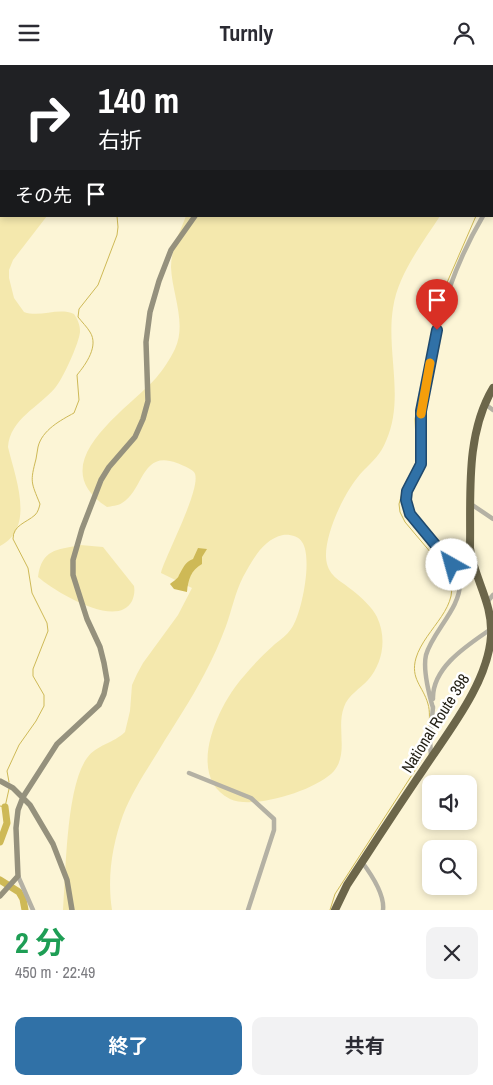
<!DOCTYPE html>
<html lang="ja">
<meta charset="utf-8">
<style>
:root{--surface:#fff;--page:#f2f2f3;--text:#2b2b33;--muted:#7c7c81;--accent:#3071a7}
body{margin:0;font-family:"Archivo Narrow","Noto Sans JP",sans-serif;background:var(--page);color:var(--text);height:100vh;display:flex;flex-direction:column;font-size:19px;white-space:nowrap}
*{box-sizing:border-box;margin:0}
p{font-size:16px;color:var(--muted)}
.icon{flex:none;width:28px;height:28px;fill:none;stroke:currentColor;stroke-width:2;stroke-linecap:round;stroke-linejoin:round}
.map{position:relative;height:845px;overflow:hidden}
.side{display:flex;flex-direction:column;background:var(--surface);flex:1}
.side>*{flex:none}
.guide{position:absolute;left:0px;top:0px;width:494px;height:152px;box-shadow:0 2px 8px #0003;background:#202124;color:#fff;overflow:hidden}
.fabs{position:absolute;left:422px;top:710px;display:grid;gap:10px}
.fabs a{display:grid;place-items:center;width:55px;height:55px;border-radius:10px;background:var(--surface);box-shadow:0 2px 8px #0003;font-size:25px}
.pin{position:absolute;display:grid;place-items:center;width:42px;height:42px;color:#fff;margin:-51px -21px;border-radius:50% 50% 50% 0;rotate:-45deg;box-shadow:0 0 5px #0007}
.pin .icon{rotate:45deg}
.me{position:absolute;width:55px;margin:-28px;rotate:322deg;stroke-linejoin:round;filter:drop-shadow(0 0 4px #0008)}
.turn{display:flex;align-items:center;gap:18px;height:105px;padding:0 15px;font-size:22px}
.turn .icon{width:65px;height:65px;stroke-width:2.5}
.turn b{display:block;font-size:35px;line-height:42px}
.then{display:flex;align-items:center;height:48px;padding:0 15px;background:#0003;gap:10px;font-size:19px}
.round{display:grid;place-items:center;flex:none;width:52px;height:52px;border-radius:10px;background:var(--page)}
.overview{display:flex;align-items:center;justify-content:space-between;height:85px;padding:0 15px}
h1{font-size:30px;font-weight:700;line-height:38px;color:#1e9e55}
.button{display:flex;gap:10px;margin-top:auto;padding:10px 15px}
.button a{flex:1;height:58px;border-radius:10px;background:var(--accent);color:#fff;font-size:20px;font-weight:700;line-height:58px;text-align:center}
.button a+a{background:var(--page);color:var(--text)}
header{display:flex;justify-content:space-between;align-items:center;height:65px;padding:0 15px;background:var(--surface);font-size:22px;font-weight:700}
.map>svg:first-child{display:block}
</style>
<header><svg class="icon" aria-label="menu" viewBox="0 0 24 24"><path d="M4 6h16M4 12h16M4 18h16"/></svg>Turnly<svg class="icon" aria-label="person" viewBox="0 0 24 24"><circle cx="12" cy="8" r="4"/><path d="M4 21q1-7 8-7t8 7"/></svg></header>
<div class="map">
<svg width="493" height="845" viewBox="0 0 493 845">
<rect width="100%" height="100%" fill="#fcf5d6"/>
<path fill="#f4e8ad" d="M0,0l78,1h-77v150h46l-34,44 -4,10v8l5,20 10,14c16,6 34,-5 50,2 4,6 6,11 6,18 -1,11 -17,47 -25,56 -16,19 -45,31 -47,59 7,30 28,81 -8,99z
M186,151h254c-18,28 -42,58 -47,92 -7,44 12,91 -7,133 -5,13 -13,20 -22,29 -18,18 -39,62 -38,87 1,19 14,23 26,33 9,7 20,17 25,27 10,21 6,46 -9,63 -8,9 -20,15 -24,27 -8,21 5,46 -10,64 -17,19 -80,39 -104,28 -46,-23 -11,-96 14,-123 9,-11 20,-22 31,-32 6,-5 12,-9 16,-15 11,-15 22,-72 11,-87 -3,-6 -13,-8 -19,-7 -20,4 -31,26 -40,42 -8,16 -11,32 -17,49 -6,16 -13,32 -21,47 -14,27 -31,52 -46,77 -13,21 -27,42 -36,65 -11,31 -16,62 -11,95h-49c3,-38 3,-123 24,-152 9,-13 27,-15 38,-26l5,-21 2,-26 5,-11 6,-11 35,-48 14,-27 -31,-15c4,-17 43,-89 33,-101 -4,-4 -12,-7 -17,-9 -36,-14 -33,27 -55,40 -4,3 -11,3 -15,4 -66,-43 19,-96 49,-129 7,-8 14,-19 19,-29 12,-26 -3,-55 -4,-82 0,-18 9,-35 15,-51z
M80,480l23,2 31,39c1,6 0,10 -2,15 -15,29 -78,-10 -94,-24 4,-28 18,-27 42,-32z"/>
<path fill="#ceb956" d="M198,483l9,1 -5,8v7c-11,6 -14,16 -15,28l-13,-3 -4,-5c3,-3 8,-5 9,-9 4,-7 6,-13 14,-16z"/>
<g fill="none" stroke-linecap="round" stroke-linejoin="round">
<path stroke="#ceb956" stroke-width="1" d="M120,0v1
M492,128l1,-1
M9,717l-2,-11 12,-26 17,-24 8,-15v-11l-11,-19v-7l15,-38 -1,-8 -15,-30 -4,-25 -15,-29c0,-14 13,-16 22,-24 3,-3 4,-7 5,-11 -9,-22 -10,-22 -4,-45 1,-4 1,-8 2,-12 4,-17 23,-27 36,-34l5,-13 -2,-25c9,-11 22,-29 13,-43 -3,-5 -8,-10 -12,-15l1,-8 19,-24 19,-50 1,-8 -1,-11
M0,741l5,1 4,-18
M330,845l5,-16 86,-133c6,-11 11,-45 7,-57 -5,-18 -18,-25 -12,-46 9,-30 48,-52 32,-85l-43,-51 -5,-10 -1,-8 5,-18 9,-12 4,-13 -2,-42 18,-93 6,-25 37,-85"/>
<path stroke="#ceb956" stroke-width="7" d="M0,777l7,-19 -2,-16
M0,815l19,12 4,7 2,11"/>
<path stroke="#b4b1a4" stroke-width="4.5" d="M177,0l1,1
M492,55h1
M492,136h1
M485,339l8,6
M471,439l22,15
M488,536l5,-6
M433,634c-1,-32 35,-54 58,-70
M433,643c-4,-14 -10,-40 -7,-53 7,-24 35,-47 34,-73 0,-6 -4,-12 -8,-17 -11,-16 -41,-43 -45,-60 -4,-16 11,-27 14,-42 4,-17 -2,-35 1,-53 8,-68 26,-135 61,-194
M431,691l-1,-16 3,-33
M189,708l62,25 23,21v11l-26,80
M362,797c9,12 23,32 21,48
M18,811l15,34"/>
<path stroke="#95917d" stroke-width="5.5" d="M354,1v-1
M0,716l13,7 17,17 23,39 14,36 5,30
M0,831l18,-20 -2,-48 2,-18 5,-13 34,-53 42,-39 5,-11 3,-14 -3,-17 -4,-16 -13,-28 -14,-44v-15l9,-31 19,-49 8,-13 26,-30 8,-18 5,-18 -2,-59 4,-30 9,-31 12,-31 24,-34"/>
<path stroke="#6c664a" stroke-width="8" d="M335,845l12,-25c25,-38 50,-77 76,-115 25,-38 65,-87 68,-134 2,-34 -17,-57 -21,-88 1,-53 -5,-113 23,-160"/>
</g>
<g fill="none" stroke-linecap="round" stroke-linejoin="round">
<defs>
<path id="route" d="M437,265l-16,81v53l-14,27 -1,9 4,14 42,51"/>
</defs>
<use href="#route" stroke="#1f496d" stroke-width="12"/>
<use href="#route" stroke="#3071a7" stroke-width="9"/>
<path stroke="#f59e0b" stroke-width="9" d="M421,349l9,-51"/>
</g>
<g text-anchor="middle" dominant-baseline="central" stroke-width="5" stroke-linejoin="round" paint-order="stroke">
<g font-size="16" fill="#1f1c11" stroke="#fff">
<text transform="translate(435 658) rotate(-58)">National Route 398</text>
</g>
</g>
</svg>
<div class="fabs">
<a><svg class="icon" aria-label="sound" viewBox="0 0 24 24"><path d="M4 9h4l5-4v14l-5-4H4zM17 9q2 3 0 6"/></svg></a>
<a><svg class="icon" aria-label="search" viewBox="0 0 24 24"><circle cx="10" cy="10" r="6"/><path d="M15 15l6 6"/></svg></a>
</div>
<div class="pin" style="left:437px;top:265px;background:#d93025"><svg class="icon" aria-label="arrive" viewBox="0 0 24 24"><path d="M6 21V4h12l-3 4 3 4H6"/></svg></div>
<svg class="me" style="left:452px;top:500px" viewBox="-20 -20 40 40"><circle r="19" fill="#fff"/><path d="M0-13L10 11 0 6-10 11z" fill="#3071a7"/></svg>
<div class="guide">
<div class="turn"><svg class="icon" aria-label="right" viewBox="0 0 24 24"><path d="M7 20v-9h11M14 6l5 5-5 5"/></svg><div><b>140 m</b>右折</div></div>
<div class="then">その先<svg class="icon" aria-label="arrive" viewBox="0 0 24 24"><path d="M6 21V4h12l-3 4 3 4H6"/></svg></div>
</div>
</div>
<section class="side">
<div class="overview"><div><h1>2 分</h1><p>450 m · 22:49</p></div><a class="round"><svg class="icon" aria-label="close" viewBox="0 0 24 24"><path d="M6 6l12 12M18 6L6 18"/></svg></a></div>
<div class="button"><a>終了</a><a>共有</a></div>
</section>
